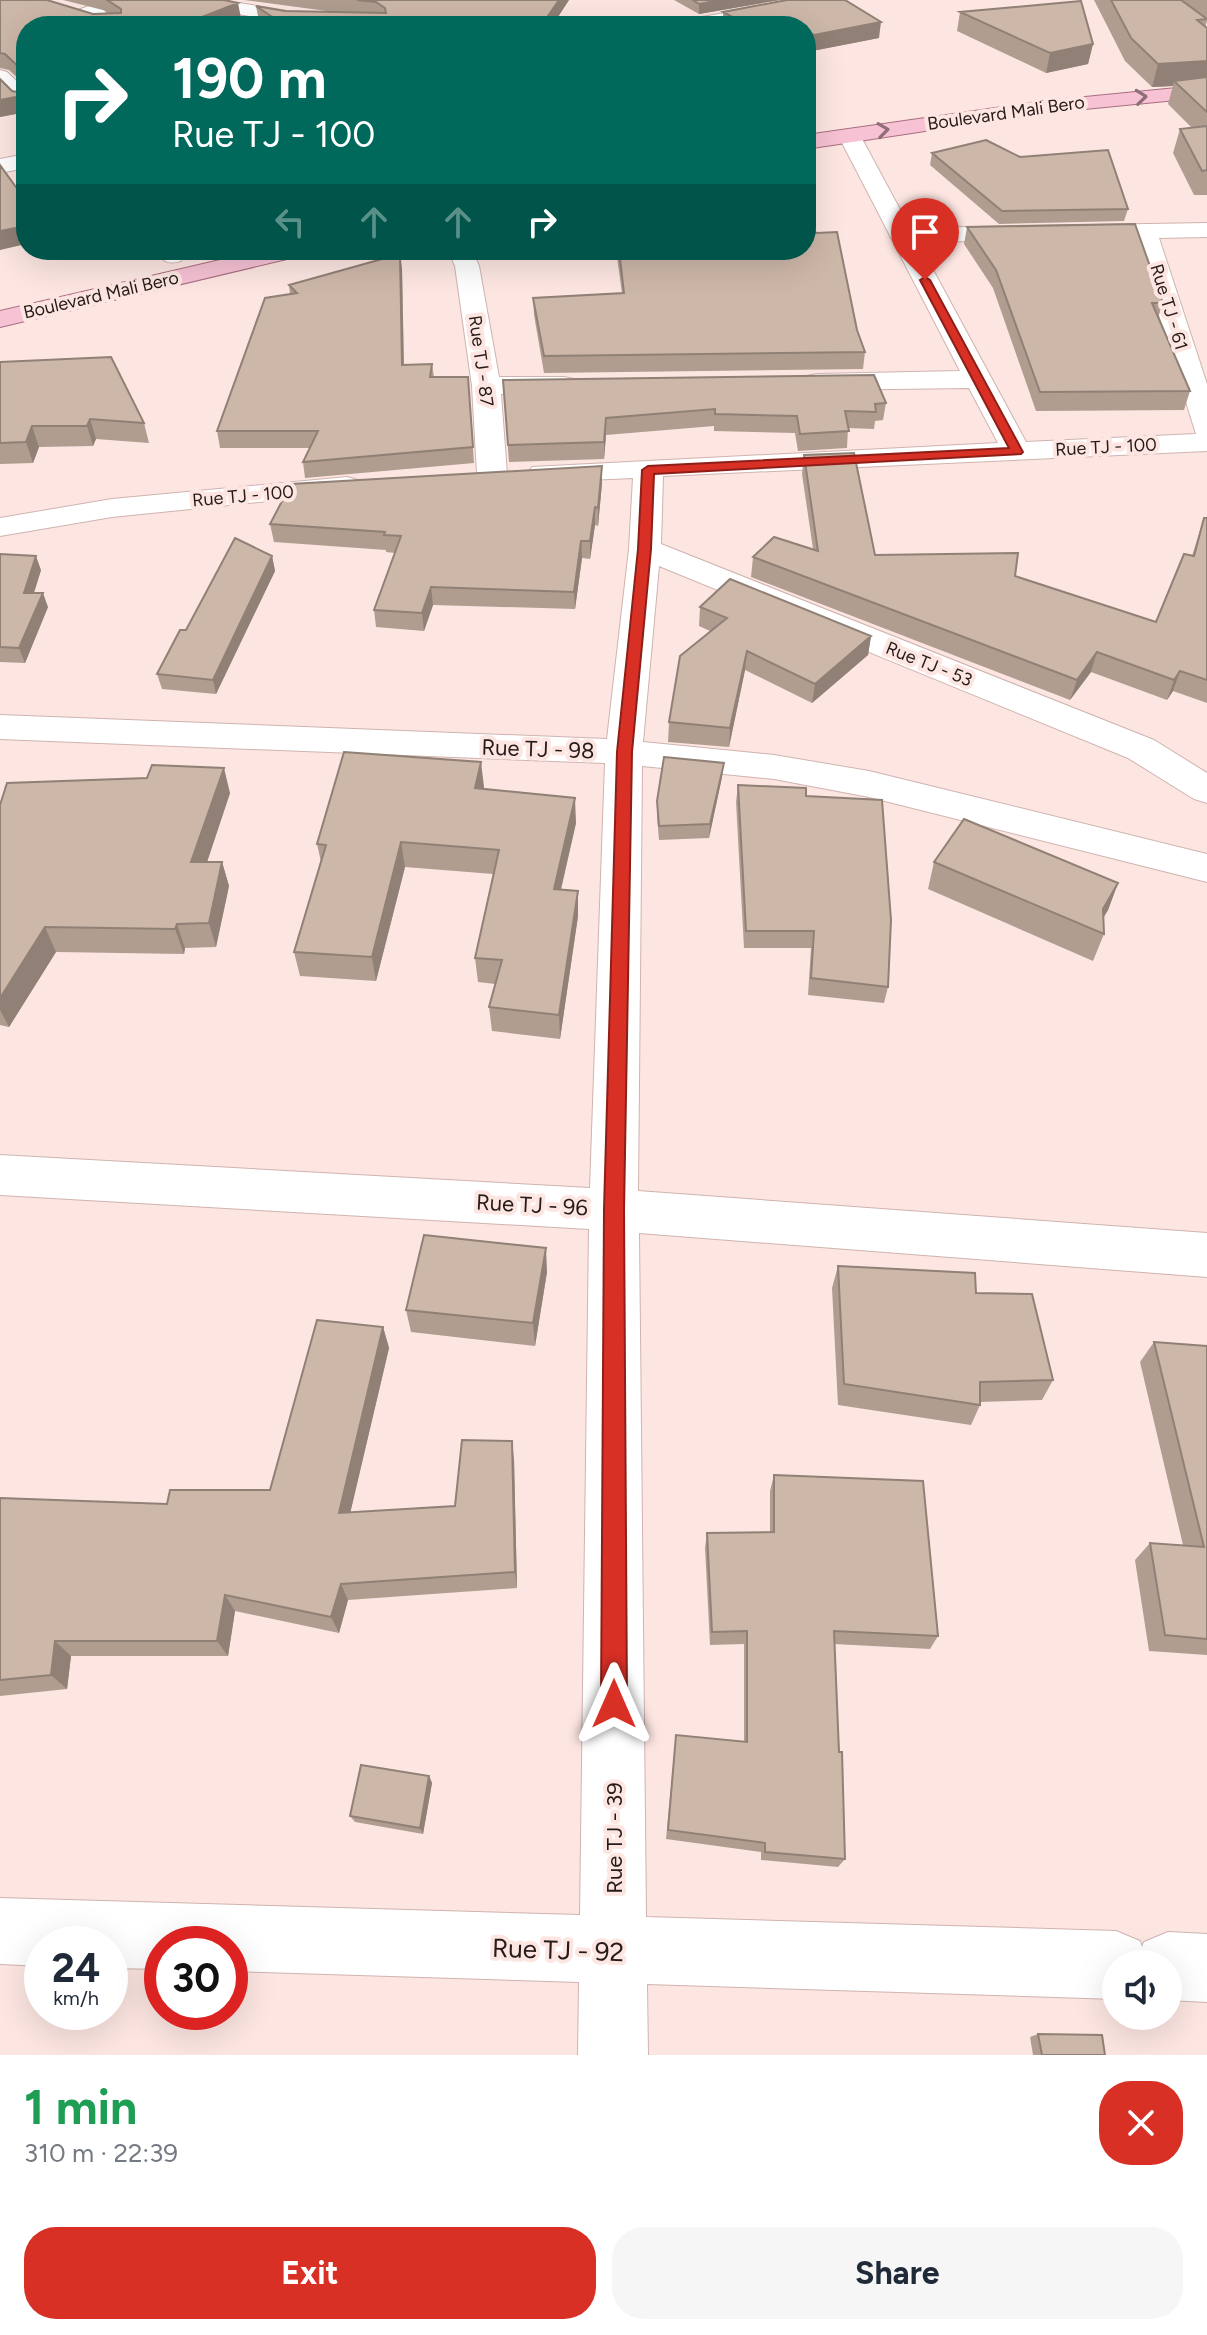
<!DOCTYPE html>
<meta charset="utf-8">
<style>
:root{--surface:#fff;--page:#f6f6f7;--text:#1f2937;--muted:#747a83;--accent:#d93025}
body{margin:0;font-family:Figtree,sans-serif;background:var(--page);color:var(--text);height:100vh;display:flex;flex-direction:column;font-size:30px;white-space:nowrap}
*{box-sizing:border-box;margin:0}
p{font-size:26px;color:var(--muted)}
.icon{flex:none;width:44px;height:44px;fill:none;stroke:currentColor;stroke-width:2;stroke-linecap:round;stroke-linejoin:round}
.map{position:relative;height:2055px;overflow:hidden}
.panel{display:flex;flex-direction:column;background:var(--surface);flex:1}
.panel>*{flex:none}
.banner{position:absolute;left:16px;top:16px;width:800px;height:244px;border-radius:32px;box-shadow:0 8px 32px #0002;background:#00695c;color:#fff;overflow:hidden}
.fabs{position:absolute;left:1102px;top:1950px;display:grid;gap:16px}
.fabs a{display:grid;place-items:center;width:80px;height:80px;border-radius:50%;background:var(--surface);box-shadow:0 8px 32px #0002;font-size:40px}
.speed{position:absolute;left:24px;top:1926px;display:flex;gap:16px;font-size:40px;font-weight:700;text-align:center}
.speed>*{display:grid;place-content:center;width:104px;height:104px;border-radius:50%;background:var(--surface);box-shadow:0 8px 32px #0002;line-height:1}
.speed small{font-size:20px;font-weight:400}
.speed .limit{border:12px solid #d22;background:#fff;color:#111}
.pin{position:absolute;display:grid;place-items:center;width:68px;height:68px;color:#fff;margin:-82px -34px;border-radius:50% 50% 50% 0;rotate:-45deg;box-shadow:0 0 8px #0007}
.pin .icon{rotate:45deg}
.me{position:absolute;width:88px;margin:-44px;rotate:0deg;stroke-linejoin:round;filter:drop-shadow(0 0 6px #0008)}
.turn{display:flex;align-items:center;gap:28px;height:168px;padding:0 24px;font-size:36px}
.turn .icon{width:104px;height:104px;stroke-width:2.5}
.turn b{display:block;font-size:56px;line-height:68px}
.lanes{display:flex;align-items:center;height:76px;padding:0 24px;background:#0003;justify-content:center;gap:40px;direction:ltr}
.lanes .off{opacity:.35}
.round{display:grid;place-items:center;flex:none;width:84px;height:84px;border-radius:32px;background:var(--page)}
.headline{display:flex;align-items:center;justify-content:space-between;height:136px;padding:0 24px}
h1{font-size:48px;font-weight:700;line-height:60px;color:#1e9e55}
.action{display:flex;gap:16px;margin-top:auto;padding:16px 24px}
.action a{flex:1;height:92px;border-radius:32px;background:var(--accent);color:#fff;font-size:32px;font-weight:700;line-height:92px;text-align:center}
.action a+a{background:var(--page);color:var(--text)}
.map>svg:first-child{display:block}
</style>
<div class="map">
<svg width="1207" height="2055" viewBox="0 0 1207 2055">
<rect width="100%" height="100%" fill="#fde6e2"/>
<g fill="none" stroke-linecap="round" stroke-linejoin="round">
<defs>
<path id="minor" d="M105,0h26l-3,4 -43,16 -9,-6 2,-4z
M180,0h41l66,11 89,9 9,6 -98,-3 -98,-18z
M797,0h39l-9,5 -111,21h-40l9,-6z
M0,70l7,2 19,18v17l-7,-2 -19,-18z
M849,129l11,6 50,93 297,-5v14l-48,1 48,146v67l-544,25 -2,68 493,196 53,33v30l-13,-4 -66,-41 -469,-192 -16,176 131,13 95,16 338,83v28l-338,-85 -95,-18 -132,-13 -4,425 569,42v44l-568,-44 7,684 470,14 24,10 2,6 2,-5 24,-10 39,2v68l-39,-2v-36h-52v35l-469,-15 1,71h-70l1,-73 -349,-11v-27h-68v25l-52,-1v-24h-68v22l-42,-2v-66l580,17 9,-686 -589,-34v-40l590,33 15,-425 -605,-24v-24l607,24 22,-190 4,-71 -90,4 -11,-3 -4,-6 4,-6 466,-24 -29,-55 -152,2 -10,-2 -4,-6 4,-6 10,-2 143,-3 -122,-236zM1135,238l61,196 -170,8 -108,-200z
M26,154v14l-26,5v-14z
M155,250h25l4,6 -3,5c-14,4 -19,0 -26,-11z
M448,250h24l7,16 20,111h65l10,2 4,6 -4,6 -10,2 -63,1 6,80 -4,6 -11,3 -11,-3 -4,-6 -5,-88 -17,-120z
M347,477l11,3 4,6 -4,6 -246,25 -112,19v-18l112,-19z"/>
<path id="primary" d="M1207,85v12l-163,16 -238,36v-14l238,-34z
M263,250h44l-3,5 -304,72v-16z"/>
</defs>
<use href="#minor" stroke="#cfb3af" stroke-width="2"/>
<use href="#primary" stroke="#a96e81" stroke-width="2"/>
<use href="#minor" fill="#fff" fill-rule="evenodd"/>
<use href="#primary" fill="#f6c2d4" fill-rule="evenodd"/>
</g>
<path fill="#b09d90" d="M0,0l93,14 15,-1 -5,-3 -40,-10h161l17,18 -215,8v86l-26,5 12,-26 11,2v-10l-14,-13 -9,-2z
M244,0h325l-17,26h-286l-7,-5 -3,-15 29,5 49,1z
M674,0h106l-81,14z
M1094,0h113v21l-2,6 2,1v167h-13l-21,-42 7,-24 12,-1 -24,-24 5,-18 -21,1 -27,-26z
M723,12l156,26 -67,13 -6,-3v-22h-83z
M960,12l133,32 -5,20 -42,9 -89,-42z
M932,153l88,4 108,52 -4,12 -125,3 -69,-59z
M967,227l196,76 -5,15 32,73 -6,19 -148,1 -43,-123 -29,-44z
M616,250h190l51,80 8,22 -2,17 -319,4 -10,-58 -1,-17 89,-5z
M402,269l2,96 28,-1 2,13h34l6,86 -169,15 -2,-16 7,-14h-90l-3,-17 73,-137 -1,-9z
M0,362l144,61 5,20 -53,-4 -3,7 -54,1 -6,16 -33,1z
M503,380l383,23 -3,17 -8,1 -1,8 -26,-1 -1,20 -49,3 -3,-18 -81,-2v-5l-108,9 -2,24 -95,3z
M804,455l71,100 140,21 141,46 36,-66 12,-38h3v185l-34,-12 -6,9 -76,-28 -21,28 -319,-123 2,-20 60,-8 -11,-75z
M602,483l-4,43 -3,-1 -5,34 -8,-1 -7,51 -142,-4 -9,26 -48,-4 -2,-17 21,-57 -9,-1v-2l-112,-8 -4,-18z
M0,554l41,16 -7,23 14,14 -23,56 -25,-1z
M272,556l3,15 -59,123 -54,-5 -5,-15 29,-44z
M700,607l171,29 -3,19 -56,48 -67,-33 -16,77 -61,-5 1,-20 41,-91 -11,-5z
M722,777l-13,61 -50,2 -2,-24v-15z
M738,785l68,11 82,191 -4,16 -76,-8 3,-47h-67l-8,-146z
M484,787l-1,2 93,34 -15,67 17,26 -18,123 -68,-8 -3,-24 6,-23 -17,-2 -3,-24 18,-84 -88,-7 -29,114 -76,-5 -6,-24 27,-90 -4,-18z
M230,793l-23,69h15l7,24 -13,61 -31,1 -1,6 -128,-2 -47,75 -9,-2v-220z
M934,862l184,21 -10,27 -5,8 1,16 -11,27 -165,-72z
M838,1266l138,27 77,87 -11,20 -62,2v3l-9,20 -133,-20 -6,-117z
M547,1272l-12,74 -124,-14 -5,-22z
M383,1327l6,21 -39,165 105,-7 59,-46 3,128 -169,12 -9,33 -104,-22 -7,45h-157l-4,33 -67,7v-198l167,6 103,-14z
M1154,1342l53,4v309l-58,-4 -14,-91 15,-17 33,2 -43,-183z
M774,1475l164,161 -8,13 -96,-5 11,215 -7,8 -77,-7v-8l-95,-13 10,-104 68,7v-98l-34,1 -5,-97 2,-15 63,-1v-41z
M429,1776l3,7 -9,51 -68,-12 -5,-6z
M1038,2034l67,21h-72l-3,-18z"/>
<path fill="#908076" d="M559,0h10l-17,26h-11z
M720,0h60l-81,14v-10z
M238,3l3,15 -21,8h-41z
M881,22l-2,16 -67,13 2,-16z
M1093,44l-5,20 -42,9 4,-20z
M1207,61v22l-33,-2 -1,5 -21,1 6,-23z
M26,95v17l-26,5v-17z
M26,226v18l-26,6v-19z
M400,254l2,15 2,112 -2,-16z
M606,418v17l-2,24v-17z
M90,419l6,20 -3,7 -6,-20z
M32,426l7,21 -6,16 -7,-21z
M602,466v17l-4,43v-18z
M595,507v18l-5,34v-18z
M581,541l1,17 -7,51 -1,-17z
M36,556l5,14 -12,38 -5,-15z
M272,556l3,15 -59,123 -3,-14z
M431,587l2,18 -9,26 -2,-18z
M43,593l5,14 -23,56 -6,-15z
M871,636l-3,19 -56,48 3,-19z
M747,651l-2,19 -16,77 1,-19z
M1097,652l-6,20 -21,28 7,-20z
M1180,671l-7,20 -6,9 7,-20z
M481,762l3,25 -7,26 -2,-25z
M724,763l-2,14 -13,61 1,-14z
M224,768l6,25 -31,93 -8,-24z
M575,798l1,25 -21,91 -1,-25z
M401,842l4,25 -29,114 -4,-24z
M222,862l7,24 -13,61 -7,-24z
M1118,883l-10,27 -12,20 7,-21z
M578,891v25l-18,123 -1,-24z
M177,924l8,24 -1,6 -9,-25z
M45,927l11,25 -47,75 -9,-17v-12z
M546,1248l1,24 -12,74 -2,-23z
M383,1327l6,21 -43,183 -7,-18z
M512,1441l2,19 3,128 -2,-16z
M341,1584l7,16 -9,33 -8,-16z
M225,1595l10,16 -7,45 -11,-15z
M55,1641l16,15 -4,33 -16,-14z
M429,1776l3,7 -9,51 -3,-6z"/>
<path fill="#cdb7a8" stroke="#908076" stroke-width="2" d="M0,0h47l46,14 28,-1v-4l-14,-9h117l14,3 -59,23h-153v69l-26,5v-21l12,12 11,2 1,-21 -19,-18 -5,-1z
M357,0h202l-18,26h-255l-30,-20 29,5 101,2 -1,-5 -9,-6z
M693,0h27l-21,4z
M787,0h58l36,22 -67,13 -8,-4v-5h-57l-26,-14z
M1111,0h70l26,19 -10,1 10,8v33l-49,3 -27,-26z
M1081,1l12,43 -43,9 -90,-41z
M1207,77v35l-33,-31z
M1207,126v44l-5,1 -22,-42z
M986,140l34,17 88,-7 20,59 -126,2 -70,-58z
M0,165l26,36v25l-26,5z
M806,214l10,19 21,-1 20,98 8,22 -321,4 -11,-58 91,-5 -5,-43h187z
M1135,224l28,79h-11l38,88 -150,1 -44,-122 -29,-43z
M400,254l2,111 30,-1 -2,13h38l5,70 -170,15 15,-31h-101l48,-133 32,-5 -8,-8z
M111,357l33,66 -54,-4 -3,7h-55l-6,16 -26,1v-81z
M874,375l12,28 -11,1 1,8 -31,-1 4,20 -49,3 -3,-18 -82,-2v-5l-109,9 -2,24 -96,3 -5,-65z
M854,453l21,102 143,-2 -3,23 141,46 28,-68 10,2 10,-38h3v162l-27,-9 -6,9 -77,-28 -20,28 -324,-123 21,-20 44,14 -14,-96z
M602,466l-4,42 -3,-1 -5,34h-9l-7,51 -143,-5 -9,26 -48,-3 27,-74 -17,-1 1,-3 -115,-8 21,-40z
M235,538l37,18 -59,124 -56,-6 23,-44h6z
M0,554l36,2 -12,37h19l-24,55 -19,-1z
M730,579l141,57 -56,48 -68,-33 -17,77 -61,-6 11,-66 47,-38 -27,-11z
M344,752l137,10 -6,26 100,10 -21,91 24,2 -19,124 -70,-8 13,-47 -27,-2 24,-108 -98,-8 -29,115 -78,-5 32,-107 -9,-1z
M664,757l60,6 -14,61 -51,2 -2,-25z
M152,765l72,3 -33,94h31l-13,61 -32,1 -2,5 -130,-2 -45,71v-193l7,-22 140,-5z
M738,785l68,3v8l76,4 9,120 -3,67 -77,-9 3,-47h-68z
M964,819l154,64 -15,26 1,25 -170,-72z
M424,1235l122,13 -13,75 -127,-13z
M838,1266l137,7 1,20 56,1 21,86 -73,2v23l-136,-21z
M317,1320l66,7 -44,186 116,-7 7,-66 50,1 3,131 -174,12 -10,33 -106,-22 -8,46h-162l-4,34 -51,5v-182l167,6 3,-14h100z
M1154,1342l53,4v293l-42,-4 -15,-92 54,4z
M774,1475l149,6 15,155 -104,-5 5,121h3l3,107 -80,-7v-9l-97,-13 8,-95 71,7v-111l-35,1 -5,-99 67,-1z
M361,1765l68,11 -9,52 -70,-12z
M1038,2034l64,1 3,20h-63z"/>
<defs><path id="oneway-chevron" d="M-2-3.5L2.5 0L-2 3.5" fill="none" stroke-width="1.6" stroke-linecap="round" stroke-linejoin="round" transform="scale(2)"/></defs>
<g stroke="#8e6e77">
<use href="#oneway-chevron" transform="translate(1141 97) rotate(-6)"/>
<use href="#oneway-chevron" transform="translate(883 130) rotate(-8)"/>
</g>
<path fill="#d93025" stroke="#8d1f18" stroke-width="2" d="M925,277l5,3 93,172 -2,2 -367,20 -3,75 -19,203 -8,458 3,494 -4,9 -9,4 -9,-4 -4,-9 3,-494 13,-458 21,-203 4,-79 6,-4 361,-18 -89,-168z"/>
<g text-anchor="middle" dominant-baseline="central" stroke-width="8" stroke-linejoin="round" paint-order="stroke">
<g font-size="18" fill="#261b1a" stroke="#fde6e2">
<text transform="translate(1006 113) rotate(-8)">Boulevard Mali Bero</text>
<text transform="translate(101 295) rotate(-13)">Boulevard Mali Bero</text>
<text transform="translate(1169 307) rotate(73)">Rue TJ - 61</text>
<text transform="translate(481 361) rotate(82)">Rue TJ - 87</text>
<text transform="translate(1106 447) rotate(-3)">Rue TJ - 100</text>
<text transform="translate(243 496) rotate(-5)">Rue TJ - 100</text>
<text transform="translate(929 664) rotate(22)">Rue TJ - 53</text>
</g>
<g font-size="22" fill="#261b1a" stroke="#fde6e2">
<text transform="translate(538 749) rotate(2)">Rue TJ - 98</text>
<text transform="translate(532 1205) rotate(3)">Rue TJ - 96</text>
<text transform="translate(614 1838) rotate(-90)">Rue TJ - 39</text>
</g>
<g font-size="26" fill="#261b1a" stroke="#fde6e2">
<text transform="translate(558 1950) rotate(2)">Rue TJ - 92</text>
</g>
</g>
</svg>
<div class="fabs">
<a><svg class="icon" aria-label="sound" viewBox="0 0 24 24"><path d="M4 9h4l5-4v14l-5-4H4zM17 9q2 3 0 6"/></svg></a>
</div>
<div class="speed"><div>24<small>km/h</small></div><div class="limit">30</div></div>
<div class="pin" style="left:925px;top:280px;background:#d93025"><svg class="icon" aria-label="arrive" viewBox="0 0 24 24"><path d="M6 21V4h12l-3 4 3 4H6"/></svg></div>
<svg class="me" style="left:614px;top:1704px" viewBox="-20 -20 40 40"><path d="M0-17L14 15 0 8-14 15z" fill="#d93025" stroke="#fff" stroke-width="4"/></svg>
<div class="banner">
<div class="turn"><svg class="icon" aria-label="right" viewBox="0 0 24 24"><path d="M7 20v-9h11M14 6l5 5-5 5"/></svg><div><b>190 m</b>Rue TJ - 100</div></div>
<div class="lanes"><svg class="icon off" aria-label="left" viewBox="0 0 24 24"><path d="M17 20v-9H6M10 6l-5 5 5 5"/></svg><svg class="icon off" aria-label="ahead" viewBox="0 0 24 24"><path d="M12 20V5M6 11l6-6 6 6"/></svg><svg class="icon off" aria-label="ahead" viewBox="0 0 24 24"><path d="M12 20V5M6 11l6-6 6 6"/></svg><svg class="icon" aria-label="right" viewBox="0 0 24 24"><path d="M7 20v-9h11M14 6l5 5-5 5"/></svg></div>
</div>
</div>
<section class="panel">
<div class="headline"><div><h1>1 min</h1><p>310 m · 22:39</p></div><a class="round" style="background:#d93025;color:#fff"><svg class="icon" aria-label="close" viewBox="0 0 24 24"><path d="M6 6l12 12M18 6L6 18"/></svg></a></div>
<div class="action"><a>Exit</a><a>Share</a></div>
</section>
